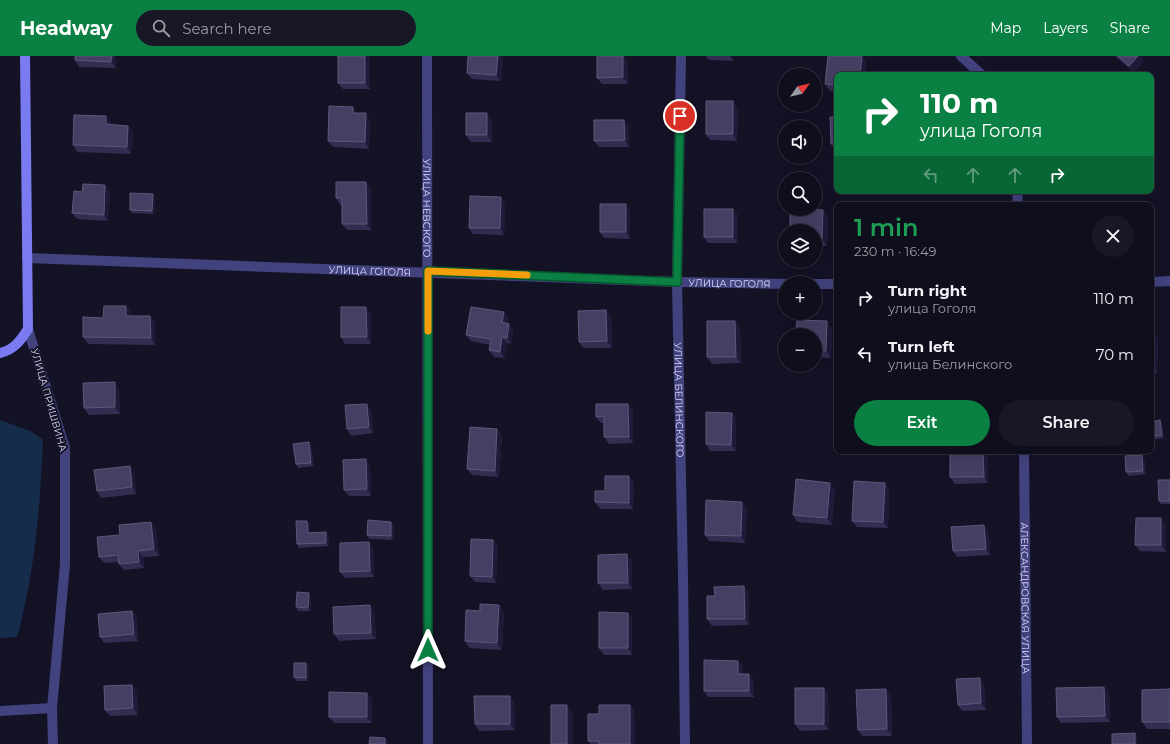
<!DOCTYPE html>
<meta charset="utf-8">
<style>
:root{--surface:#0f0e1c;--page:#181725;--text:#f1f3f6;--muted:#9b9ca3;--line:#2f2e3b;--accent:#0b8043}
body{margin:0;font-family:Montserrat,sans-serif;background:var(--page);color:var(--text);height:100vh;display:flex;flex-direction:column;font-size:15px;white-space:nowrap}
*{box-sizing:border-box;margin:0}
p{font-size:13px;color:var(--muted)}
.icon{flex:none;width:22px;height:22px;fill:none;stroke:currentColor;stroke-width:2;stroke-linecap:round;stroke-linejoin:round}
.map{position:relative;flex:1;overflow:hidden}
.panel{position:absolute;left:834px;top:146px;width:320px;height:252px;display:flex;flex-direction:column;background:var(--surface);border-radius:8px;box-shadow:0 4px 16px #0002,0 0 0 1px var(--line)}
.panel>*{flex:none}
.banner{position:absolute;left:834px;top:16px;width:320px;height:122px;border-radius:8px;box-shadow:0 4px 16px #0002,0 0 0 1px var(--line);background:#0b8043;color:#fff;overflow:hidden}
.needle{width:26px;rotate:56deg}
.tools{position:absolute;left:778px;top:12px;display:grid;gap:8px}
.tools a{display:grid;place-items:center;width:44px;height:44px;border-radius:50%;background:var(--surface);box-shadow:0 4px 16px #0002,0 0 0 1px var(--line);font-size:20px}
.pin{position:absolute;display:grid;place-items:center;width:34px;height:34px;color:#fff;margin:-17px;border:2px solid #fff;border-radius:50%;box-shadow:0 1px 4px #0007}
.me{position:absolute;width:44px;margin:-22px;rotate:0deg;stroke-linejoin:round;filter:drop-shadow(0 0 3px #0008)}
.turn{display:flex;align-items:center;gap:14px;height:84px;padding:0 20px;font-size:18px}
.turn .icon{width:52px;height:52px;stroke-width:2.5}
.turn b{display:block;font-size:28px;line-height:34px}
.lanes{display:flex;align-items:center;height:38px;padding:0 20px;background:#0003;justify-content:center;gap:20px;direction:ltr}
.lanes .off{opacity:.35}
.round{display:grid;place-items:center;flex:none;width:42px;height:42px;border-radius:21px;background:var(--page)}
.summary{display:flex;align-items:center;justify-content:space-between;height:68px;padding:0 20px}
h1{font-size:24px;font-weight:600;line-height:30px;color:#1e9e55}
.primary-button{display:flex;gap:8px;margin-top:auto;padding:8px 20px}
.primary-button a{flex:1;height:46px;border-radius:24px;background:var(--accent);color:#fff;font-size:16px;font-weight:600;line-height:46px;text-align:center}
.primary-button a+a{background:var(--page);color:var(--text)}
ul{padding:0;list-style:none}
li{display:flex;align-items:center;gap:12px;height:56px;padding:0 20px}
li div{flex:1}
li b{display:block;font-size:15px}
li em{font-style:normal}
header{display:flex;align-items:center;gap:24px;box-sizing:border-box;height:56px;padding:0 20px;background:var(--accent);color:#fff}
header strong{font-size:19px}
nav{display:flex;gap:22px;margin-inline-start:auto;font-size:14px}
.search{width:280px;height:36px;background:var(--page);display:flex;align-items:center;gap:10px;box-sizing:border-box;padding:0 14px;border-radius:22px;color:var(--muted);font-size:15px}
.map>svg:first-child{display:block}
</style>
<header>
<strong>Headway</strong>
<div class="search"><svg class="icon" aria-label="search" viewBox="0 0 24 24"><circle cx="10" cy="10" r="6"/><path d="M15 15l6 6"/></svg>Search here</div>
<nav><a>Map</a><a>Layers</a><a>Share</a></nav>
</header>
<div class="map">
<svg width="1170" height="688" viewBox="0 0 1170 688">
<rect width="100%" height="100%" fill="#141225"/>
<path fill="#162c4b" d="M0,364l30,11 13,9c-3,68 -8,132 -26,197l-17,1z"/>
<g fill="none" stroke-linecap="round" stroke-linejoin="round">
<g stroke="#42427f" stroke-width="10">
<path id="s1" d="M427,0l1,688"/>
<path id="s2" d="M681,0l-4,226 6,293 2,169"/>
<path d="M961,0l21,19"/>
<path d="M1017,135l1,14"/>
<path id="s3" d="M27,202l650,24 108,2"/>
<path d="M1151,226l19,-1"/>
<path d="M815,228h22"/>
<path d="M28,273l37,119v116l-13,144 1,36"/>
<path id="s4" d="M1024,395l3,293"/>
<path d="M0,655l52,-3"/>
</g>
<path stroke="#7b7bf1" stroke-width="10" d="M0,297c14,-3 21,-13 28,-24l-3,-273"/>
</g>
<path fill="#332d51" d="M75,0h41v12l-37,-1 -4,-7z
M338,0h32v33h-27l-5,-6z
M468,0h35l-2,25 -29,-2 -5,-6z
M597,0h27l3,5 1,23h-26l-5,-6z
M706,0h27v5l-24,-1z
M828,0h34l4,6 -1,13h-28v16h-7l-5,-7z
M1115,0h26l3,5 -10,11z
M738,52l-1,33 -27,-1 -4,-6z
M358,57l12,7 -1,29 -36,-2 -5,-6z
M106,60l5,6 -1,3 23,7 -2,22 -54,-2 -4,-7z
M837,61v33h-1l-5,-6z
M492,64v22h-21l-5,-7z
M629,70v21h-30l-5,-6z
M366,126l5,7v41h-24l-5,-6v-19h-2l-4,-7z
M105,129l5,7 -2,29 -31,-2 -5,-6 10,-21z
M155,142l-1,16 -22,-1 -2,-3z
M505,147l-1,32 -31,-1 -4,-6z
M823,154l5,7 -1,29 -12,-1v-14z
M630,155v28l-26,-1 -4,-6z
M738,159v28h-30l-4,-6z
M126,250l5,7v3h19l5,6v23l-67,-1 -5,-7 20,-19z
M371,258v30h-26l-4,-7z
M611,260l1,32h-29l-4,-6z
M509,263l-1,4 1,1 4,6 -2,14 -4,-1 -3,15 -10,-1 -5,-7 1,-5 -19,-4 -5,-6z
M735,265l5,6 1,36 -29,1 -5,-7z
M832,272l-1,30 -16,-1v-22z
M1151,276l7,7 -1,34 -6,-1z
M119,333l1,25 -31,1 -5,-7z
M628,348l5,6v33l-24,1 -5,-7v-14h-3l-5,-6z
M371,354l2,23 -22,3 -4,-7z
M732,357l4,6v32h-26l-4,-7z
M1160,364l2,4 2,14 -13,2v-18z
M502,379l-3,42 -27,-2 -5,-6z
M309,386l2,3 3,21 -16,2 -2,-4z
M950,395h38v32l-33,1 -5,-7z
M1142,399l2,3 2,16 -17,2 -3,-4z
M366,403l4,7 1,30h-22l-5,-6z
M130,410l4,7 2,21 -35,4 -4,-7z
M1170,424v24h-9l-2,-3z
M634,426l-1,27h-33l-5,-7 10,-11z
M885,427l4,6 -1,39 -31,-1 -5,-6z
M835,433l-3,36 -35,-3 -4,-7z
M742,446l5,6 -2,35 -36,-2 -4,-6z
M307,465l3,3v9l16,-1 2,3 1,11 -30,2 -2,-4z
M391,466l3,3 -1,15 -24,-1 -2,-4z
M1166,469v27l-26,-1 -5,-6z
M156,472l3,28 -16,1 1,11 -20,2 -5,-6v-2l-15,1 -5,-6 21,-22z
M989,476l1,23 -33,2 -4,-6z
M493,484l5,6 -2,37 -21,-1 -5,-6z
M369,486l4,7 1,28 -29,1 -5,-6z
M632,505v28l-29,1 -5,-7z
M744,530l5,7v32l-37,1 -5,-7 8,-23z
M311,540v15h-13l-2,-4z
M499,549l5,7 -2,38 -33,-2 -4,-7 15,-30z
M132,555l5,7 1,23 -34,2 -4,-6z
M374,555l2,28 -37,2 -5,-7z
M628,557l4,6v36h-28l-5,-7z
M738,605l5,6v7l11,6v17h-46l-4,-6z
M309,610l-1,15h-12l-2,-4z
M984,628l2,26 -24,1 -4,-6z
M1104,631l5,7 1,28 -49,1 -4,-6z
M824,632l4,6 1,36 -29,1 -5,-7z
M886,633l5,6 1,41h-30l-4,-6z
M1170,633v40h-23l-5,-7z
M137,635l1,24 -28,1 -5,-6z
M510,640l4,6 1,28 -36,1 -4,-7z
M372,643v24h-38l-5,-6z
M630,649l4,6 1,33h-45l-2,-3 11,-27z"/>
<path fill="#1f1a38" d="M112,0h4v12l-5,-6z
M365,0h5v33l-5,-6z
M498,0h5l-2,25 -5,-6z
M623,0h1l3,5 1,23 -5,-7z
M729,0h4v5z
M862,0l4,6 -1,13h-5z
M1138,0h3l3,5 -10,11 -5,-6z
M733,45l5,7 -1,33 -4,-7z
M353,51l5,7 -5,-1z
M366,57l4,7 -1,29 -4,-7z
M487,57l5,7v22l-5,-7z
M106,60l5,6 -1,9 -4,-7z
M624,64l5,6v21l-4,-7z
M128,70l5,6 -2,22 -4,-7z
M366,126l5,7v41l-4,-6z
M105,129l5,7 -2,29 -4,-6z
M153,138l2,4 -1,16 -2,-3z
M501,141l4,6 -1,32 -4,-7z
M626,148l4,7v28l-4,-7z
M733,153l5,6v28l-5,-6z
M823,154l5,7 -1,29 -5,-7z
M126,250l5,7 -1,9 -4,-6z
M366,251l5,7v30l-4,-7z
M606,254l5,6 1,32 -5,-7z
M504,256l5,7 -2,10 -5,-7z
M150,260l5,6v23l-4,-7z
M735,265l5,6 1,36 -5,-6z
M827,265l5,7 -1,30 -5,-7z
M509,268l4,6 -2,14 -4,-6z
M1154,276l4,7 -1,34 -4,-7z
M502,281l5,6 -3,15 -4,-6z
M115,326l4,7 1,25 -5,-7z
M367,348l4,6 2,23 -4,-6z
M628,348l5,6v33l-4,-6z
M732,357l4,6v32l-5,-6z
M1160,364l2,4 2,14 -2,-3z
M497,373l5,6 -3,42 -4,-6z
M309,386l2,3 3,21 -3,-3z
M983,395h5v32l-4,-6z
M1142,399l2,3 2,16 -3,-3z
M366,403l4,7 1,30 -4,-7z
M130,410l4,7 2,21 -4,-7z
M629,420l5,6 -1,27 -4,-6z
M830,427l5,6 -3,36 -5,-7z
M885,427l4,6 -1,39 -5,-6z
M742,446l5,6 -2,35 -4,-7z
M1161,462l5,7v27l-5,-7z
M307,465l3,3v13l-2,-4z
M151,466l5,6 3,28 -5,-7z
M391,466l3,3 -1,15 -2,-4z
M984,469l5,7 1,23 -4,-6z
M326,476l2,3 1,11 -3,-3z
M493,484l5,6 -2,37 -4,-6z
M369,486l4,7 1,28 -4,-6z
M138,495l5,6 1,11 -5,-6z
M627,498l5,7v28l-4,-6z
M744,530l5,7v32l-4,-6z
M309,537l2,3v15l-3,-3z
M370,549l4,6 2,28 -5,-6z
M499,549l5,7 -2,38 -5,-7z
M132,555l5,7 1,23 -4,-7z
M628,557l4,6v36l-4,-7z
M738,605l5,6v13l-5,-6z
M306,607l3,3 -1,15 -2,-3z
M749,618l5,6v17l-5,-6z
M980,622l4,6 2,26 -5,-7z
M132,629l5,6 1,24 -5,-7z
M1104,631l5,7 1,28 -5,-6z
M824,632l4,6 1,36 -5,-6z
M886,633l5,6 1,41 -5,-7z
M367,637l5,6v24l-5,-6z
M510,640l4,6 1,28 -5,-6z
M567,649l6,9v30h-6z
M630,649l4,6 1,33h-5z
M1135,677l2,3v8h-2z
M385,682l3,3v3h-3z"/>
<path fill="#454063" stroke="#5d587b" d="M75,0h37l-1,6 -36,-2z
M338,0h27v27h-27z
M468,0h30l-2,19 -29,-2z
M597,0h26v21l-26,1z
M828,0h34l-2,19h-23v10l-12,-1z
M1118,0h20l-9,10z
M706,45h27v33h-27z
M329,50l24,1v6h13l-1,29 -37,-1z
M466,57h21v22h-21z
M74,59l32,1v8l22,2 -1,21 -54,-2z
M830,61h7v26l-6,1z
M594,64h30l1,20 -31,1z
M336,126h30l1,42h-25v-26h-6z
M83,128l22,1 -1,30 -32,-2 2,-22 8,1z
M130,137l23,1 -1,17 -22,-1z
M470,140l31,1 -1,31h-31z
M600,148h26v28h-26z
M704,153h29v28h-29z
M790,153l33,1 -1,29h-7v-8h-25z
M104,250h22v10h24l1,22 -68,-1v-20l20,1z
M341,251h25l1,30h-26z
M471,251l33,5 -2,10 7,2 -2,14 -5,-1 -2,15 -11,-2 2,-11 -25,-4z
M606,254l1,31 -28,1 -1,-31z
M797,264l30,1 -1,30h-11v-16h-19z
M707,265h28l1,36h-29z
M1151,276h3l-1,34h-2z
M115,326v25l-31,1 -1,-25z
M367,348l2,23 -22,2 -2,-24z
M596,348h32l1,33h-25v-21l-8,1z
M706,356l26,1 -1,32 -25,-1z
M1160,364l2,15 -11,2v-15z
M470,371l27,2 -2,42 -28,-2z
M309,386l2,21 -15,1 -3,-20z
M950,395h33l1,26h-34z
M1142,399l1,16 -17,1 -1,-16z
M366,403l1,30 -23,1 -1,-30z
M130,410l2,21 -35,4 -3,-21z
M605,420h24v27l-34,-1v-11h10z
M796,423l34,4 -3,35 -34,-3z
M1158,424h12v21h-11z
M854,425l31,2 -2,39 -31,-1z
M706,444l36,2 -1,34 -36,-1z
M1136,462h25v27h-26z
M368,464l23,2v14l-24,-1z
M296,465h11l1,12 18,-1v11l-29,1z
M151,466l3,27 -16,2 1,11 -20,2 -1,-9 -19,2 -2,-20 23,-2 -1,-10z
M984,469l2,24 -33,2 -2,-24z
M471,483l22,1 -1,37 -22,-1z
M369,486l1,29 -30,1v-29z
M627,498l1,29h-30v-28z
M744,530l1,33h-38v-23h8l-1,-9z
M297,536l12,1 -1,15 -12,-1z
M480,548l19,1 -2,38 -32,-2 1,-31 14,1z
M370,549l1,28 -37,1 -1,-27z
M132,555l2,23 -34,3 -2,-23z
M599,556l29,1v35h-29z
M704,604l34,1v13h11v17h-45z
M294,607h12v15l-12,-1z
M980,622l1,25 -23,2 -2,-26z
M132,629l1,23 -28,2 -1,-24z
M1104,631l1,29 -48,1 -1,-29z
M795,632h29v36h-29z
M886,633l1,40 -29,1 -2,-40z
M1170,633v33h-28v-32z
M329,636l38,1v24h-38z
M474,640h36v28h-35z
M551,649h16v39h-16z
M599,649h31v39h-31v-3h-11v-27h11z
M1135,677v11h-23v-10z
M370,681l15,1v6h-16z"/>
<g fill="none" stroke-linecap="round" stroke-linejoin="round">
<defs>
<path id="route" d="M428,594v-379l249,11 3,-166"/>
</defs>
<use href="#route" stroke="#07532c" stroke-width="10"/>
<use href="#route" stroke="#0b8043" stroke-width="7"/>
<path stroke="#f59e0b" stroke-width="7" d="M428,275v-60l99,4"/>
</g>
<g text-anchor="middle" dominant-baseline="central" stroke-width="4" stroke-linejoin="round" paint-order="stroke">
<g font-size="10" fill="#dddafb" stroke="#141225">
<text stroke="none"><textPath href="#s1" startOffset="152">УЛИЦА НЕВСКОГО</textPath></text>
<text stroke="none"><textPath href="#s3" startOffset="343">УЛИЦА ГОГОЛЯ</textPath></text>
<text stroke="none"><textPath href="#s3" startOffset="703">УЛИЦА ГОГОЛЯ</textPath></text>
<text transform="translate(49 344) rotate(74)">УЛИЦА ПРИШВИНА</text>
<text stroke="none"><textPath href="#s2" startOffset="344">УЛИЦА БЕЛИНСКОГО</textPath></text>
<text stroke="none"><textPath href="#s4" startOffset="147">АЛЕКСАНДРОВСКАЯ УЛИЦА</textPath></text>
</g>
</g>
</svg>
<div class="tools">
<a><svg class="needle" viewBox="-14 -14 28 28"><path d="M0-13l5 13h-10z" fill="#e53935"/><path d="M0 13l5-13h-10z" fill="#9b9ca3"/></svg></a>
<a><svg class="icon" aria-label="sound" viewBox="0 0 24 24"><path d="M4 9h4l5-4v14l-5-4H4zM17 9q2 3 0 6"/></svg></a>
<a><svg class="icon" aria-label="search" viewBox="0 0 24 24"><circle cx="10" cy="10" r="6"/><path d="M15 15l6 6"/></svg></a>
<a><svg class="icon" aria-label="layers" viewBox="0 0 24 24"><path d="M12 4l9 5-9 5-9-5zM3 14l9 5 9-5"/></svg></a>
<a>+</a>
<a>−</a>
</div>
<div class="pin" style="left:680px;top:60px;background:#d93025"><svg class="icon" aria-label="arrive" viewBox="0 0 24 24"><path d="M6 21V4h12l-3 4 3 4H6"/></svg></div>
<svg class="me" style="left:428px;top:594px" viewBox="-20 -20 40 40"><path d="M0-17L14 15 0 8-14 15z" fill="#0b8043" stroke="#fff" stroke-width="4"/></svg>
<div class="banner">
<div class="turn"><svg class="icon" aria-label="right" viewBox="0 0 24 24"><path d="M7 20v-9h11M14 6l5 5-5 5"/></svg><div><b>110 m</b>улица Гоголя</div></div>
<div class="lanes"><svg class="icon off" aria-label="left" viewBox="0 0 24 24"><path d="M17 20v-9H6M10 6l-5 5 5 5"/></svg><svg class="icon off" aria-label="ahead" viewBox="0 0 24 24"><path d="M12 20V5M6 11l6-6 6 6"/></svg><svg class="icon off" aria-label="ahead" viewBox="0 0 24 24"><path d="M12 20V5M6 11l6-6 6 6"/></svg><svg class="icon" aria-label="right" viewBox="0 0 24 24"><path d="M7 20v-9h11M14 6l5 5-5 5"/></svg></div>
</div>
<section class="panel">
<div class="summary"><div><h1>1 min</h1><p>230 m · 16:49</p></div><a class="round"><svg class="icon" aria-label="close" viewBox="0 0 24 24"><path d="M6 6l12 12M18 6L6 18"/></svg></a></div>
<ul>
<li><svg class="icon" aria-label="right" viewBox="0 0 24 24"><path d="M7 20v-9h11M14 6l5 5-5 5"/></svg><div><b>Turn right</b><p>улица Гоголя</p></div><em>110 m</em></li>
<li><svg class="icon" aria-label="left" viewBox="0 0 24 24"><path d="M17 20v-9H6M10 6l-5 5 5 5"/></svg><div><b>Turn left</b><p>улица Белинского</p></div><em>70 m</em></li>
</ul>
<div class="primary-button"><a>Exit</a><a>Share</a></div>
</section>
</div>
